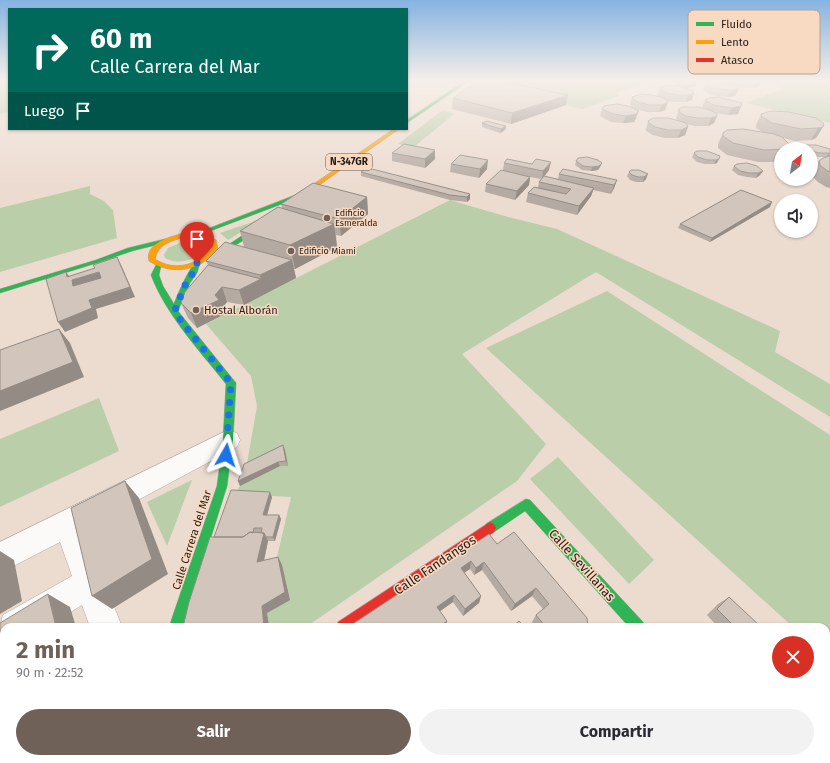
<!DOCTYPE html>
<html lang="es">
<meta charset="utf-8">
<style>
:root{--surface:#fff;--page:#f2f2f3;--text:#2b2b33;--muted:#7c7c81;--accent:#6f6158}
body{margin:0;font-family:"Fira Sans",sans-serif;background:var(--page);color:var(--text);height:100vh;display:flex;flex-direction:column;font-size:15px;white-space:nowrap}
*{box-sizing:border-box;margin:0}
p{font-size:13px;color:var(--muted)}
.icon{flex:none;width:22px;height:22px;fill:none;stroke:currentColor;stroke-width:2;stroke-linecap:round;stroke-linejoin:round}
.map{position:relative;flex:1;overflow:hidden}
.sheet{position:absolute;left:0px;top:623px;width:830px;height:140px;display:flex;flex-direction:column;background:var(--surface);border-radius:12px 12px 0 0;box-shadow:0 1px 3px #0004}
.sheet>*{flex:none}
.banner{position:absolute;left:8px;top:8px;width:400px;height:122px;border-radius:0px;box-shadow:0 1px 3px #0004;background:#00695c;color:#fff;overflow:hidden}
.needle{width:26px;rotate:31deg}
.tools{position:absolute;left:774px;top:142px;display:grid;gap:8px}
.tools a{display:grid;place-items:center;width:44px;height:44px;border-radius:50%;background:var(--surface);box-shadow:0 1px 3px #0004;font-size:20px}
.pin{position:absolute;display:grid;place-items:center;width:34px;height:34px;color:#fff;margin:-41px -17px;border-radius:50% 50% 50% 0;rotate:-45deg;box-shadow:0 0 4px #0007}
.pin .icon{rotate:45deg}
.me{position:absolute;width:44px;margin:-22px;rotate:6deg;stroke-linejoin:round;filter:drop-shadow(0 0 3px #0008)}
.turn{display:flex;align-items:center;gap:14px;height:84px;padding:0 16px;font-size:18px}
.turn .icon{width:52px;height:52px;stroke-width:2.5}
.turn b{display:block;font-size:28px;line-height:34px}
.then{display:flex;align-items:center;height:38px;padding:0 16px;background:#0003;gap:8px;font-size:15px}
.round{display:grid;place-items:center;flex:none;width:42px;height:42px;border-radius:21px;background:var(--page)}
.head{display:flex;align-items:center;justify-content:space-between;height:68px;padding:0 16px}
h1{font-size:24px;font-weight:700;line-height:30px;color:var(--accent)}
.action{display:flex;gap:8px;margin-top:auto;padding:8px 16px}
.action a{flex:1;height:46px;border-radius:24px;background:var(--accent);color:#fff;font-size:16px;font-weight:700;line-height:46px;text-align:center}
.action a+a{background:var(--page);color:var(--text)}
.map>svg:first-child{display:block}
</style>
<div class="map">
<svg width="830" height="763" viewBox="0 0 830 763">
<rect width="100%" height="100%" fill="#ecdbcf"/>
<path fill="#baceaa" d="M0,81h9v31l-9,2z
M485,81h166l-36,12 4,3 -36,13 -105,-23z
M768,81h62v42l-84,-20 37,-14 -8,-6z
M443,110l11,4 -40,33 -16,-3z
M90,186v8l14,7 9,9 4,28 -117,34v-64z
M450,200l58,17 49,12 223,102 -5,21 55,32v33l-234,-145 -134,82 84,90 -29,37 -211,146h-38l-1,-14 23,-14 -8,-34 -7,1 16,-69 -57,-3 6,-8 40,-20h7l-2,-16 -39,19 11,-63 -6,-30 -45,-52z
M264,218l-36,22 -8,-7z
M185,241l16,2 3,6c-7,12 -28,16 -39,9l-1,-3 4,-7z
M607,291l223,144v200l-4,5v-13h-33l-307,-279z
M99,398l20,53 -119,56v-68z
M558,457l96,103 -25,24 -99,-105z
M192,480l-25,66 -20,-44z
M368,759h85l2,4h-85z"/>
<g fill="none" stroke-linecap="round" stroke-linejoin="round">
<defs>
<path id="street" d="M228,430l9,3 3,7 -3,7 -153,82 38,98h-32l-8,-22 -36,22h-42l-1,12c-3,-9 -3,-15 0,-24l69,-39 -12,-34 -60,31v-31z
M493,759h41l-1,4h-42z
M736,759h40l2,4h-41z"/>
<path id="fast" d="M465,81h4l-62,42v-3z
M301,193l2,1v2l-106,40 -5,-1z
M266,220l3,2 -1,1c-11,8 -46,34 -58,32l-1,-1 22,-11z
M166,239l3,2 -1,1 -36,9 -32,11 -100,31v-4l96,-29 32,-12z
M197,261l3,2 -3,10 -7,10 -12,28 58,72 -3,57 -6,46 -44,141h-14l48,-141 6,-46 3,-56c-26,-33 -60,-69 -75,-109l5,-10h4l1,1 -2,9 4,11 11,18c3,-9 17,-40 23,-43z
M526,499l4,1 113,122 2,5h-16l-104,-116 -31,21 -4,2 -4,-2 -2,-4 2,-4z"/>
<path id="slow" d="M394,129h5l-104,73h-4v-2z
M185,233l19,1 12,6 2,9c-17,22 -46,27 -69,12 -5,-18 23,-25 36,-28zM185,237l18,1 8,4 1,7c-16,16 -37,23 -57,10 3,-15 16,-18 30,-22z"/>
<path id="jam" d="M490,522l4,2 2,4 -2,4 -139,95h-19l2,-5z
M125,759h16l-2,4h-16z"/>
</defs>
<use href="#street" stroke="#b4a79e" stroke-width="1"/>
<use href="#fast" stroke="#b4a79e" stroke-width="1"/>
<use href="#slow" stroke="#b4a79e" stroke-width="1"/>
<use href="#jam" stroke="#b4a79e" stroke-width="1"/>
<use href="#street" fill="#fcfaf8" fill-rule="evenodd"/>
<use href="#fast" fill="#30b455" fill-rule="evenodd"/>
<use href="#slow" fill="#ff9f0a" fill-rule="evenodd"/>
<use href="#jam" fill="#e5322d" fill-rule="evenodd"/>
</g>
<path fill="#b5aaa2" d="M676,81l21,2 -2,4 -10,1 7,12 -6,2h-11l-7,-1 -3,9 -6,2h-12l-11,-3v9l-2,4 -11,1 -12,-1 -11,-6 2,-7 30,-1 -2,-4 2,-7 27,-1 -2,-1 3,-7h24l-9,-3z
M696,81h15h-1l19,3 -3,-2v-1h36l-3,5 -5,2h-10l-5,-1 -4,9 -8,1 -17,-2 -7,-5 2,-6 4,-2 -8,1z
M453,98l113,7 -55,19 -59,-15z
M705,100l37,3 -4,11 -10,1 -12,-2 1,3 -3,7 -6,3h-13l-9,-2 2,3 -3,8 -7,3h-13l-12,-3 -7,-4v-2l2,-8h31l-3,-2 3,-10h26l-3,-2z
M761,114l62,13 -7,11 -5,2 -16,1 -12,-3 -2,11v10l-5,3h-18l-31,-7 -9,-7v-4l5,-11 39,-1 -6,-4v-3z
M482,123l24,3 -1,4 -5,3 -18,-6z
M805,147l25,2 -1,7h1v32l-4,-1 -8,-5 -5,-5 -1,-4 7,-12 6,-4h-7l-7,-1v-7h-8z
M435,150v9l-10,9 -33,-7v-8z
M694,153l26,3 -3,7 -3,1h-9l-8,-2 -5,-5z
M576,161l26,2 -2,4 -2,3 -7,1 -9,-1 -7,-5z
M504,163l45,7 -5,7 14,2 1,-5 58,6 -3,8 -3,6 -18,-4 -2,6 -14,19 -51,-13 2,-9 10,-6 1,-5 2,-3 -11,-2 -1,8 -14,15 -30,-8 1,-8 17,-14z
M451,164l36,5 -8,9 -29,-6z
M734,166l29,5 -3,4 -4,3 -9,-1 -9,-2 -6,-5z
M631,170l15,9 -3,3h-7l-6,-2 -3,-4 2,-4z
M361,172l109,22v5l-3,3 -17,-2 -89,-24z
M367,197l1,17 -27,22 -5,-1 1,12 -42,22h-1l2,9 -52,27 -17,-3 -5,6 3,6 -28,14 -9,-10 -7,-15 27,-38 -2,-4 38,-14 -4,-16 42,-23 -1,-4z
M770,207l-60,35 -32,-14 2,-4z
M285,450l3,16h-8l-40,20 -2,-5z
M272,497l-5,18h12l2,4 -6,22h-7l-4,19 14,-3 4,8 8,35 -23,13 2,14h-86l31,-90z
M497,544l91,83h-52l-4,-5 4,-7 7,-6 -11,-13 -21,15 -29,-41 -8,5 -4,-6 -6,4 17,23 -2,7 -16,13 -10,-14 -13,9 -92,16z
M729,597l32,30h-43l-11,-12 11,-11z
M453,759h8l-4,4h-2z
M573,759h138l3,4h-139z"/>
<path fill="#938b84" d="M702,81h9l-10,2z
M758,81h4l-3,5 -5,2z
M697,83l-2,4 -10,1 2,-3z
M739,89l-4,7 -8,1 3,-7z
M694,93l-2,7 -6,2 2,-7z
M568,95l-2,10 -55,19 1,-11z
M668,102l-3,8 -6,2 3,-7z
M741,106l-3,8 -10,1 4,-7z
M639,111l-3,7 -2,4 -11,1 3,-7z
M717,116l-3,7 -6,3 3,-8z
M506,126l-1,4 -5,3 1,-4z
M688,127l-3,8 -7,3 3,-8z
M823,127l-7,11 -5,2 7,-12z
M435,150v9l-10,9v-9z
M781,152v7l-5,3z
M829,153h1v1l-1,3h-3z
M719,159l-2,4 -3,1 2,-4z
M488,160l-1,9 -8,9 1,-9z
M551,162l-2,8 -7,9 1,-8z
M602,163l-2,4 -2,3 -7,1 1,-4z
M763,171l-3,4 -4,3 2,-5z
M648,174l-2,5 -3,3 1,-5z
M530,177l-1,8 -14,15 2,-9z
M617,180l-3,8 -3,6 3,-9z
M594,188l-3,8 -14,19 2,-9z
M470,194v5l-3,3v-5z
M367,197l1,17 -27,22 -2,-17z
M772,202l-2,5 -60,35 2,-4z
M334,224l3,23 -42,22 -5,-24z
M117,257l5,10 13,30 -39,12 2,9 -33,14 -7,-10 31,-22z
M292,260l4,18 -52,27 -5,-15 22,-11 -1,-4z
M66,272l6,8 27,-8 6,10 -26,14 -12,-19z
M222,287l5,15 -5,6 3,6 -28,14 -6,-15 24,-18z
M59,329l11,14 14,34 -84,34v-20z
M283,445l2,5 3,16 -2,-5z
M278,462l2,4 -40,20 -2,-5z
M125,481l14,17 29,76 -56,35 -20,-13z
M270,492l2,5 -6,22 -3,-4z
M279,515l2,4 -6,22 -2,-4z
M264,533l4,8 -6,29 -5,-8z
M0,551l14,9 8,41 -22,13z
M278,557l4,8 8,35 -23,13 2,14h-5l-2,-21z
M471,561l-1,8 -11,7 2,-8z
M484,562l-2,8 -8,5 2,-7z
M536,588l-4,8 -21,15 4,-7z
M48,594l22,13 6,20h-20z
M454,595l-1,7 -17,12 1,-7z
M481,596l-2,7 -16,13 2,-7z
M447,621l-1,6h-7z
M4,756v3h32l-5,4h-21l-10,-1v-3z"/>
<path fill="#d2c6bc" stroke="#938b84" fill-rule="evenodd" d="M478,81h23l67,14 -56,18 -59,-15z
M676,81h13l8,2 -10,2z
M709,81h8l23,5 -1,3 -9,1 -18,-2 -7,-4z
M664,86h13l15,4 2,3 -6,2h-11l-11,-2 -6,-5z
M641,94l10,1 11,2 6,4v1l-6,3h-12l-12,-3 -4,-2 -2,-3z
M718,97l24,6 -1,3 -9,2 -19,-3 -8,-5 4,-2z
M617,104l11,2 11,5 -3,3 -10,2 -13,-2 -11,-5 2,-3z
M682,107h16l12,3 7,4v2l-6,2h-13l-12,-2 -7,-4v-3z
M771,111l18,1 27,6 8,6 -1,3 -5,1 -17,1 -29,-6 -10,-6 -1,-3z
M653,118h16l17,5 2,4 -7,3h-13l-13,-3 -6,-4 -1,-2z
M487,121l19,5 -5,3 -19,-6z
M743,129l31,5 8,3 7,7 -1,3 -4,2 -20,1 -31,-7 -10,-7v-3l4,-3z
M404,144l31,6 -10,9 -33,-6z
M807,145h9l14,4v4h-10l-9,-2v-2h-3l-3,-2z
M697,151h10l13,5 -1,3 -3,1h-9l-9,-3 -4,-4z
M460,155l28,5 -8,9 -29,-5z
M830,156v16l-4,-2 -6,-5 -1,-4 4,-3z
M587,157l11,3 4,3 -3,3 -7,1 -9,-1 -7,-5 2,-3z
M507,159l25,5 4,-5 15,3 -8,9 -39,-8z
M747,163l10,3 6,5 -5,2h-9l-9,-2 -6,-5 3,-2z
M366,168l10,2 94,24 -3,3 -17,-2 -89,-23z
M563,169l54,11 -3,5 -55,-11z
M501,170l29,7 -13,14 -31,-7z
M631,170h8l9,4 -4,3h-6l-6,-2 -3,-3z
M544,176l50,12 -15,18 -51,-13 6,-6 32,7 5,-5 -32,-7z
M313,183l54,14 -28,22 -58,-15z
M741,190l31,12 -60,36 -32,-14z
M278,207l56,17 -44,21 -50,-14z
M225,242l67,18 -32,15 -54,-14z
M117,257l13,30 -41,13 3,8 -34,14 -12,-43 20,-7 1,5 28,-9 -2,-3zM99,272l2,6 -28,8 -1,-6z
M208,265l53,14 -22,11 -17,-3 -7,8 4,5 -28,13 -10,-10 4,-11z
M59,329l14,33 -73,29v-41z
M283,445l3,16 -8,1 -40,19 6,-17z
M125,481l27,78 -60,37 -21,-88z
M231,490l39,2 -7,23h16l-6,22h-7l-2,-4h-3l1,-5h-8l-1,5 -3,-1 -7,5h-29z
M250,532l14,1 -7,29 21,-5 7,35 -23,14 2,21h-81l6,-25 21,-65h33z
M514,532l73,86 1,9h-44l1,-1 -9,-11 13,-11 -13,-16 -21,16 -31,-42 -8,6 -5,-7 -10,7 20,28 -16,13 -11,-14 -17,12 10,14 -8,6h-91l141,-93 8,10z
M48,594l8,33h-52v129l-4,3v-136z
M729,597l32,30h-26l-18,-18z
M519,621l5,6h-12z
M826,671l4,3v25l-4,6z
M192,759h175l3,4h-177z
M456,759h5l-4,3z
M585,759h126l3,4h-126z
M582,760l2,3h-4z"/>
<linearGradient id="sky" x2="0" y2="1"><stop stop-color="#85b3e1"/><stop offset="0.43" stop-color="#f6efe9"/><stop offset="1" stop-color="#f6efe9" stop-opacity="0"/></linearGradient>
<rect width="830" height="188" fill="url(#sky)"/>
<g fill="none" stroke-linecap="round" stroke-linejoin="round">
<path stroke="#1a73e8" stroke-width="7" stroke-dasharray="0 12.6" d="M197,263l-4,10 -7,10 -11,27 6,11 50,62 -5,72"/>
</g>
<g fill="#6f6158" stroke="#f8dac3" stroke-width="1.5">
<circle cx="327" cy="218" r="4"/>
<circle cx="291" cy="251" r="4"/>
<circle cx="196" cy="310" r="4"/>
</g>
<g text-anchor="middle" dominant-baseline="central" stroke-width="3" stroke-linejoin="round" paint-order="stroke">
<g font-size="9" fill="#2b2018" stroke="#f8dac3" text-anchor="start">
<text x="335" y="213">Edificio<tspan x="335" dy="10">Esmeralda</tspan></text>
<text x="299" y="251">Edificio Miami</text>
</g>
<rect fill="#f8dac3" stroke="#68584b" stroke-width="1" x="326" y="154" width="46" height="16" rx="3"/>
<g font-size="10" font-weight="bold" fill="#2b2018">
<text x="349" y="162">N-347GR</text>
</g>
<g font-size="11" fill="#2b2018" stroke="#f8dac3" text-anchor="start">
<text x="204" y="310">Hostal Alborán</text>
</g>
<g font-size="11" fill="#2b2018" stroke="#f8dac3">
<text transform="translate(192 540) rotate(-72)">Calle Carrera del Mar</text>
</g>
<g font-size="13" fill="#2b2018" stroke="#f8dac3">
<text transform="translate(435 565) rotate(-34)">Calle Fandangos</text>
<text transform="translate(582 565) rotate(48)">Calle Sevillanas</text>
</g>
</g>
<rect x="688" y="10" width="132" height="64" rx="6" fill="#f8dac3" stroke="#baa290" stroke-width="1"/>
<rect x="696" y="22" width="18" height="4" fill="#30b455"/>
<rect x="696" y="40" width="18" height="4" fill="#ff9f0a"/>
<rect x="696" y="58" width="18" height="4" fill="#e5322d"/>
<g font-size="11" fill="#2b2018">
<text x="721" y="28">Fluido</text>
<text x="721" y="46">Lento</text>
<text x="721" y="64">Atasco</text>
</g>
</svg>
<div class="tools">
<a><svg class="needle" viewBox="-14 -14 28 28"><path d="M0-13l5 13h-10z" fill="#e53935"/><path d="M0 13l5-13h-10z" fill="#7c7c81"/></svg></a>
<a><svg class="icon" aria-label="sound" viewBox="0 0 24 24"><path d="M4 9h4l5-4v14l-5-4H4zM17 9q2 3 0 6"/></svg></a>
</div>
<div class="pin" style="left:197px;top:263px;background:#d93025"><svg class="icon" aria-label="arrive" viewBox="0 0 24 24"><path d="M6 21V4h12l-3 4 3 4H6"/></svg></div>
<svg class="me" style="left:226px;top:455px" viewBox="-20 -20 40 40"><path d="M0-17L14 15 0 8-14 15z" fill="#1a73e8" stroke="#fff" stroke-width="4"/></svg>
<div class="banner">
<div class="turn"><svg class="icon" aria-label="right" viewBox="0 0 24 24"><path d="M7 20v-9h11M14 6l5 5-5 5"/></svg><div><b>60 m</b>Calle Carrera del Mar</div></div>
<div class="then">Luego<svg class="icon" aria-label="arrive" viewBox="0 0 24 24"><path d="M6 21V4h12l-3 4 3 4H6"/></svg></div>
</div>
<section class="sheet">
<div class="head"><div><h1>2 min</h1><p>90 m · 22:52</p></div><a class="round" style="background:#d93025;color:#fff"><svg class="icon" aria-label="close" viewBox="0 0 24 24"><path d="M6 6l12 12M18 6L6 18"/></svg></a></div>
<div class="action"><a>Salir</a><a>Compartir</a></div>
</section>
</div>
